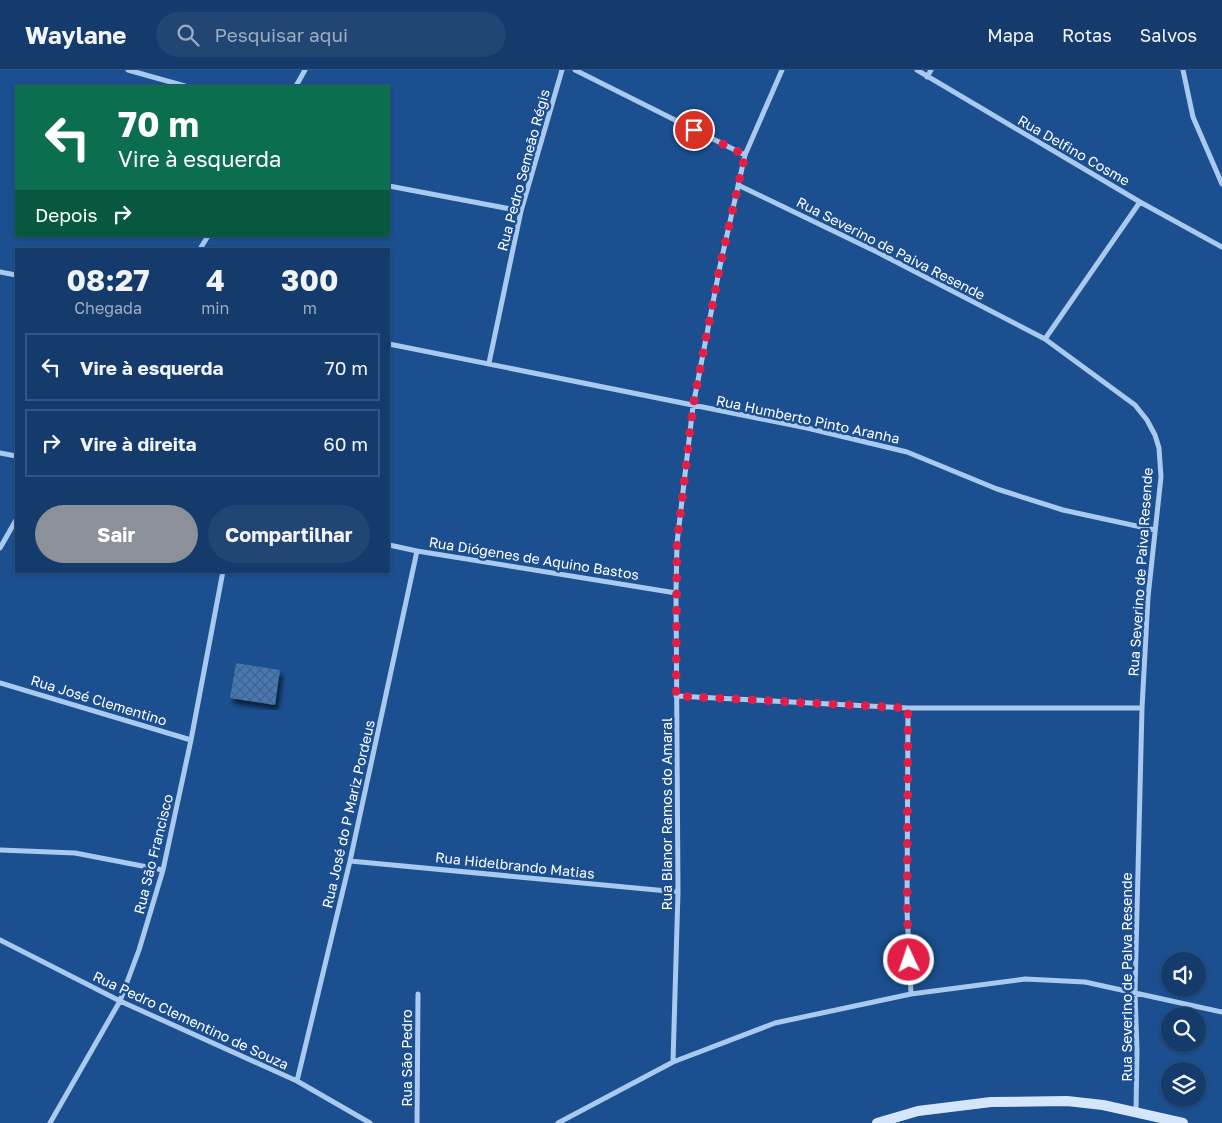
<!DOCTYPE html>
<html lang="pt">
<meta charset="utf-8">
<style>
:root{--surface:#143b6b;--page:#214673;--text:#f1f3f6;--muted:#9dadc1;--line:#33557e;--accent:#8c9099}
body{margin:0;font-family:"Golos Text",sans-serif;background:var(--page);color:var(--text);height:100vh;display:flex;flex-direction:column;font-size:19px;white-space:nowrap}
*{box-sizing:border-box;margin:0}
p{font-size:16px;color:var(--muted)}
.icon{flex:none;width:28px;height:28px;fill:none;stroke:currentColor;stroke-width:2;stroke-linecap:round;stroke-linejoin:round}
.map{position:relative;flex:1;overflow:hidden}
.sheet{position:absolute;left:15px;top:178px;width:375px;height:325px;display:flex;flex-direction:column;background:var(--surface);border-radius:0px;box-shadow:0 1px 4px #0004,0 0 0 1px var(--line)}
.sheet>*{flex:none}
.top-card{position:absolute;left:15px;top:15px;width:375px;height:152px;border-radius:0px;box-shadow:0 1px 4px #0004,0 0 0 1px var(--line);background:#0b6e4f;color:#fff;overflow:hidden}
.fabs{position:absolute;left:1161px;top:882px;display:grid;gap:10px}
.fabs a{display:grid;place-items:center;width:45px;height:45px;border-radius:50%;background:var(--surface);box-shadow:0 1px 4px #0004,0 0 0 1px var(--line);font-size:25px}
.pin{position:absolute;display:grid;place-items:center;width:42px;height:42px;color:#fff;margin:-21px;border:2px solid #fff;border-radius:50%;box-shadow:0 1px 5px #0007}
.me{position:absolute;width:55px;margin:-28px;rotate:357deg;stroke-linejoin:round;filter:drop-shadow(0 0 4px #0008)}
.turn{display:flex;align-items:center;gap:18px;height:105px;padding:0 20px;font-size:22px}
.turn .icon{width:65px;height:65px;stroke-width:2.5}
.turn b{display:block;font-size:35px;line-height:42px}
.then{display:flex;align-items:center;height:48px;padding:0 20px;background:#0003;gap:10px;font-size:19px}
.eta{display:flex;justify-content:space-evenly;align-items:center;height:85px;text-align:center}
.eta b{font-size:30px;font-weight:700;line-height:35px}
.primary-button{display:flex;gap:10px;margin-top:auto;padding:10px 20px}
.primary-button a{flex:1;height:58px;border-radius:30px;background:var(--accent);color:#fff;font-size:20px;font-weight:700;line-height:58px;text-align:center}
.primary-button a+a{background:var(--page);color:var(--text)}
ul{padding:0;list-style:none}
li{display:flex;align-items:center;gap:15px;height:68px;margin:0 10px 8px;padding:0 10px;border:2px solid var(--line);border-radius:0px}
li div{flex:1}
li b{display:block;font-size:19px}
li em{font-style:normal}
header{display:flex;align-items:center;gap:30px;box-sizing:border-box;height:70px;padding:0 25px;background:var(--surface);border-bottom:1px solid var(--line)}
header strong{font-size:24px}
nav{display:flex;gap:28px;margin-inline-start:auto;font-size:18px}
.search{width:350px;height:45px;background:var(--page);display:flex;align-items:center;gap:12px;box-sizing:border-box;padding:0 18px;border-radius:28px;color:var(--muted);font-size:19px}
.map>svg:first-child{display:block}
</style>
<header>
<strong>Waylane</strong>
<div class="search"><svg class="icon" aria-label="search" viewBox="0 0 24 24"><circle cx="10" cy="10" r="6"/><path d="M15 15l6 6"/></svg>Pesquisar aqui</div>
<nav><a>Mapa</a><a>Rotas</a><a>Salvos</a></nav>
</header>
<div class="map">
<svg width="1222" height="1053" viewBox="0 0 1222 1053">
<defs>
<pattern id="building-cross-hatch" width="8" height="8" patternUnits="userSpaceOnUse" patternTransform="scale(1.25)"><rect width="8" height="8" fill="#4478b7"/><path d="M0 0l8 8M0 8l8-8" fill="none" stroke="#486282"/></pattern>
<filter id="shadow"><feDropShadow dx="3" dy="5.5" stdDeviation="2.5" flood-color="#0009"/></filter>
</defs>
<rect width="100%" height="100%" fill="#1b4f8f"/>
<path fill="url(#building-cross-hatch)" filter="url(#shadow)" d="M236,593l44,7 -5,35 -45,-7z"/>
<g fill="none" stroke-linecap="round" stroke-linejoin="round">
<path stroke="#a9c9ee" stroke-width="5" d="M128,0l57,16
M575,0l170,85
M917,0l223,132 82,45
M1183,0l10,47 29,67
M927,7l4,-7
M296,16l9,-16
M738,115l139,67 168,87 90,66 12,15 8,15 4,13 2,29 -13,120 -6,111 -7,285 2,57 -1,62
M389,116l132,25
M200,179l8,-13
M0,202l16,3
M1045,269l95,-137
M389,274l418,84 100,24 90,37 66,21 92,20
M489,293l32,-152 41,-141
M0,383l16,3
M389,475l28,6 259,42
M0,478l16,-28
M0,613l191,57
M676,626l232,12h234
M908,638l-1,203 4,83
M0,780l75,3 88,17
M350,791l328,31
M0,870l120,61 177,80 73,42
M673,992l5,-170 -2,-299 1,-50 16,-137 27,-140 25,-111 37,-85
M297,1011l53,-220 67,-310
M50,1053l70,-122 19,-51 24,-80 28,-130 32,-169
M417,1053l1,-129
M558,1053l115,-61 102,-39 136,-29 114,-15 60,3 137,30"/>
<path stroke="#d6e6fa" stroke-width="10" d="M877,1053l41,-12 73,-9 76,-1 36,4 80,18"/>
</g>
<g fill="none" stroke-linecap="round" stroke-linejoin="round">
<path stroke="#e11d48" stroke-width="9" stroke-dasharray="0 16.2" d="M694,60l51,25 -25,111 -27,140 -16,137 -1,153 232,12 -1,202 2,50"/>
</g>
<g text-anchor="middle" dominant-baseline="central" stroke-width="5" stroke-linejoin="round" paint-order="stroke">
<g font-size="14" fill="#fff" stroke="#1b4f8f">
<text transform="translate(1074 80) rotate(30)">Rua Delfino Cosme</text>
<text transform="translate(523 100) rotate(-75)">Rua Pedro Semeão Régis</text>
<text transform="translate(891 178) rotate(27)">Rua Severino de Paiva Resende</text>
<text transform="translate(808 349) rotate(12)">Rua Humberto Pinto Aranha</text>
<text transform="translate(534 488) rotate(9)">Rua Diógenes de Aquino Bastos</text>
<text transform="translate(1140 502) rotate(-86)">Rua Severino de Paiva Resende</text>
<text transform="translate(99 630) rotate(17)">Rua José Clementino</text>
<text transform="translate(348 744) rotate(-77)">Rua José do P Mariz Pordeus</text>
<text transform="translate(666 744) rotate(-90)">Rua Bianor Ramos do Amaral</text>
<text transform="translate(153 784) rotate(-76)">Rua São Francisco</text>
<text transform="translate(515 795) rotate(6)">Rua Hidelbrando Matias</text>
<text transform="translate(1126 907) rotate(-90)">Rua Severino de Paiva Resende</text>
<text transform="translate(191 950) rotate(25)">Rua Pedro Clementino de Souza</text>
<text transform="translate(406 988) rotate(-90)">Rua São Pedro</text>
</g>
</g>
</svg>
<div class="fabs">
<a><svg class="icon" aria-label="sound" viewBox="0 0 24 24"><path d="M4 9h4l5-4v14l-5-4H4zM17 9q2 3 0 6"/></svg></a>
<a><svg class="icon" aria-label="search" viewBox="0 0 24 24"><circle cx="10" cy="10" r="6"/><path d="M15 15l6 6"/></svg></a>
<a><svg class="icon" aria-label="layers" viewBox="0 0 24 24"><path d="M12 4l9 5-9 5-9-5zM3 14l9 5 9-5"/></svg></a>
</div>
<div class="pin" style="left:694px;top:60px;background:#d93025"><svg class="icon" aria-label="arrive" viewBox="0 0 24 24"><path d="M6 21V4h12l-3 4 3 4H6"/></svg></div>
<svg class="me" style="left:909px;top:890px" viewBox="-20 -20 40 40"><circle r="17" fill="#e11d48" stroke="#fff" stroke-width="3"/><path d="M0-11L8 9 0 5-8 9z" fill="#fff"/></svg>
<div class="top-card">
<div class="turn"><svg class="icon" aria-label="left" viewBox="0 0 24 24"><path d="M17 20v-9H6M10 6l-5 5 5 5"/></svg><div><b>70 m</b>Vire à esquerda</div></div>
<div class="then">Depois<svg class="icon" aria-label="right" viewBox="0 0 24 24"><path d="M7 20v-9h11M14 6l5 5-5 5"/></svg></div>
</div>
<section class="sheet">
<div class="eta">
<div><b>08:27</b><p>Chegada</p></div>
<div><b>4</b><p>min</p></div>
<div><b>300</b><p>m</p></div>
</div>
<ul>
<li><svg class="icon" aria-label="left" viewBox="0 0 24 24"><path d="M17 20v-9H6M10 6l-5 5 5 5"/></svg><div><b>Vire à esquerda</b></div><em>70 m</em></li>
<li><svg class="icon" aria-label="right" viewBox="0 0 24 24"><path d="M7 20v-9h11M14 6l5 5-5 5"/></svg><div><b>Vire à direita</b></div><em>60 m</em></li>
</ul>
<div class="primary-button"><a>Sair</a><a>Compartilhar</a></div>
</section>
</div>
